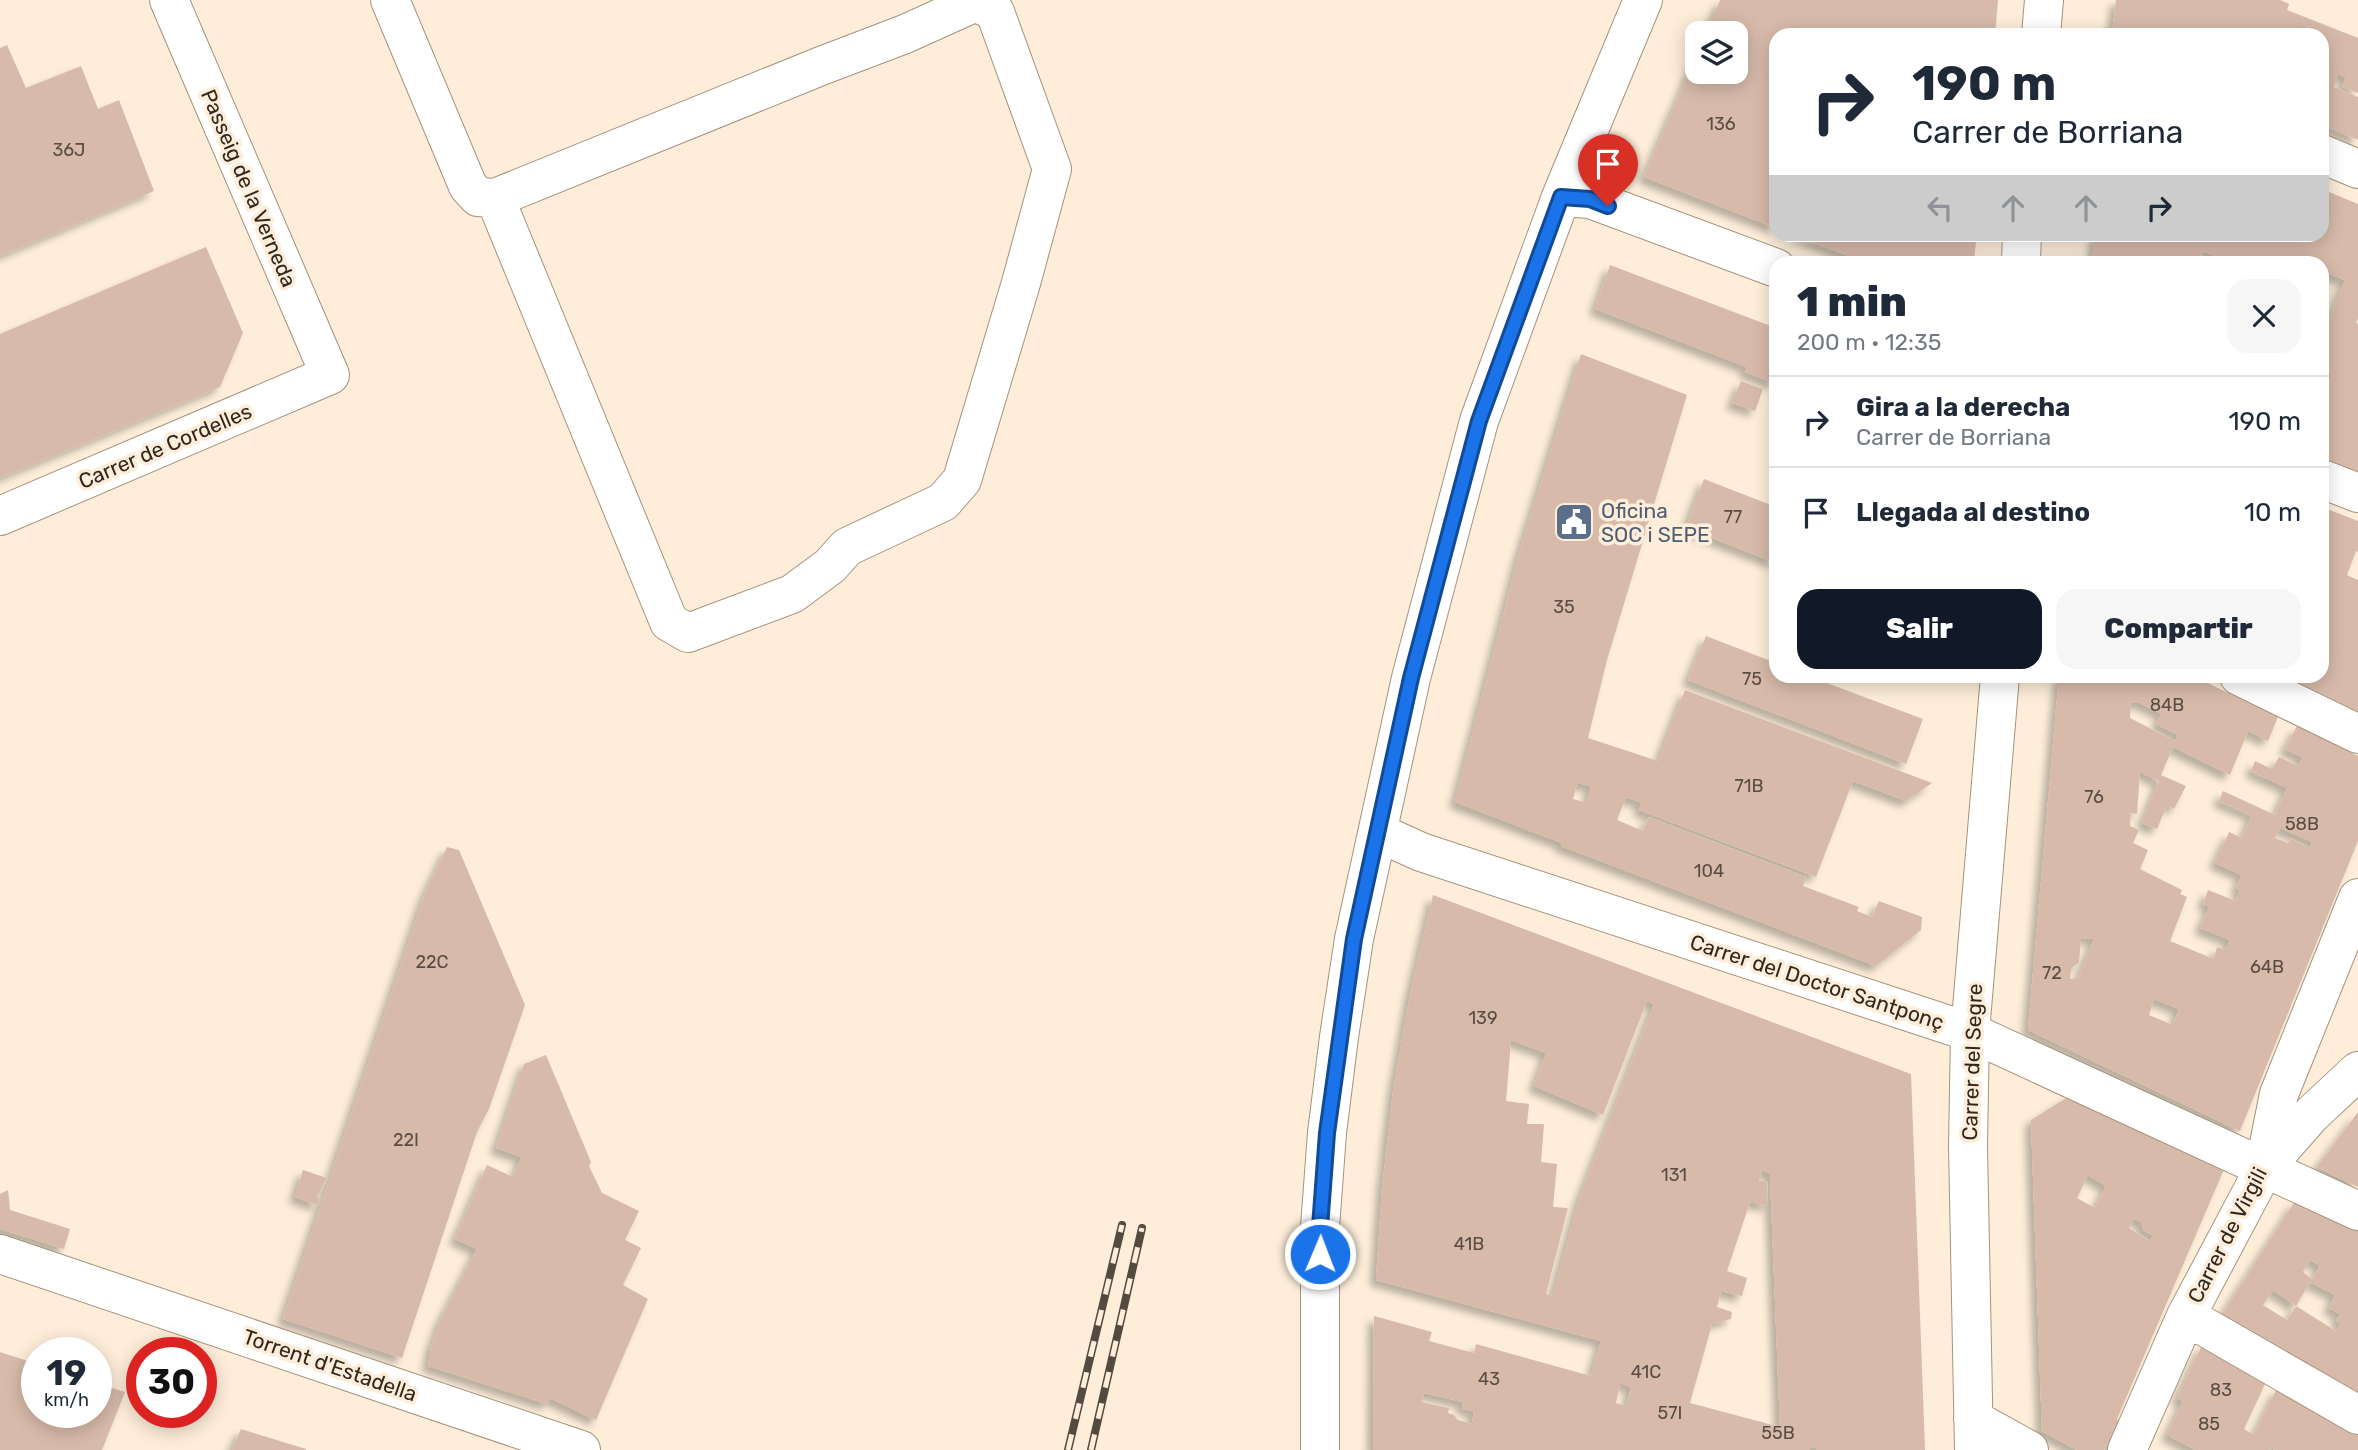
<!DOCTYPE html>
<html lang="es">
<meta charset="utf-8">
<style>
:root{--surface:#fff;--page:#f6f6f7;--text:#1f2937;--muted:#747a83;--line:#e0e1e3;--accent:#111827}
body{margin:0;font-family:Rubik,sans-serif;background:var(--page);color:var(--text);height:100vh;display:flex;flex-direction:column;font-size:26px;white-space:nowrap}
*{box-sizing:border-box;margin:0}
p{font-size:23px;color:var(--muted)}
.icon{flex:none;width:38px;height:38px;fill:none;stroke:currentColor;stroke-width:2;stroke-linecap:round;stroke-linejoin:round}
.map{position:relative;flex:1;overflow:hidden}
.sheet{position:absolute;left:1769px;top:256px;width:560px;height:427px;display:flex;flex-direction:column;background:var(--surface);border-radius:21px;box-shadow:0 4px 18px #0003}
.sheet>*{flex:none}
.guide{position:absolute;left:1769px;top:28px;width:560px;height:214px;border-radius:21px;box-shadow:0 4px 18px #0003;background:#fff;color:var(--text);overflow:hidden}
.buttons{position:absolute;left:1685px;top:21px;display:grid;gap:14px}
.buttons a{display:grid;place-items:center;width:63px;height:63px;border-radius:14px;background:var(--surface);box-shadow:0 4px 18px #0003;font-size:35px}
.speed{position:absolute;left:21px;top:1337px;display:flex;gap:14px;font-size:35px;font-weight:700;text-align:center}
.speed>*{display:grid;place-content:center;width:91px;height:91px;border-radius:50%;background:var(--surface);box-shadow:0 4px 18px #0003;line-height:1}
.speed small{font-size:18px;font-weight:400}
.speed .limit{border:10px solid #d22;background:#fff;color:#111}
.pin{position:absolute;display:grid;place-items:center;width:60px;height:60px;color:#fff;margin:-72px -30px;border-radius:50% 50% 50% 0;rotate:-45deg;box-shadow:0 0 7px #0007}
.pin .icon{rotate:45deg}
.me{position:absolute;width:77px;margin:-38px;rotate:1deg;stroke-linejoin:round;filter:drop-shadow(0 0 5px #0008)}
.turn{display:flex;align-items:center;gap:24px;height:147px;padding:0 28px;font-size:32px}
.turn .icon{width:91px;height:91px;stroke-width:2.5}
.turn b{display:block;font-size:49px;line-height:60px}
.lanes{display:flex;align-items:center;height:66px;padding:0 28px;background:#0003;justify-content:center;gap:35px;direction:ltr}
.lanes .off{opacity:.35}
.round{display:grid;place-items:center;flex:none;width:74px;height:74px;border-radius:21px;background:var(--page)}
.head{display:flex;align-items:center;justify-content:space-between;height:119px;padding:0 28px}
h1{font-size:42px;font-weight:800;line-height:52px}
.primary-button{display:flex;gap:14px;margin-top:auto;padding:14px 28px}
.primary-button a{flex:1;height:80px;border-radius:21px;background:var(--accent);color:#fff;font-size:28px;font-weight:800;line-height:80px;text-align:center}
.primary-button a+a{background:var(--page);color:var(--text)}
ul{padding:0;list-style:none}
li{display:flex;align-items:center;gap:21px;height:91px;padding:0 28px;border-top:2px solid var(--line)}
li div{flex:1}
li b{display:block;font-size:26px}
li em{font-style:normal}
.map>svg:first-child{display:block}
</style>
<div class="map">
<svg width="2358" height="1450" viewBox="0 0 2358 1450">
<defs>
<filter id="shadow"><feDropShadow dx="-6" dy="6" stdDeviation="3.5" flood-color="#0004"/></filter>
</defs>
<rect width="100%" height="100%" fill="#fdedd9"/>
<path fill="#d7baaa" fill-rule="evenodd" filter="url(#shadow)" d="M1720,0h278l-3,35h-101l1,-7 -3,7h-116v193l-132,-51 54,-125v20h38v-39h-30z
M2116,0h164l9,4 -2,6 71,28v55l-16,-6 4,-9 -8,-4 -4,13 24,10v43l-36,-15v-90h-210z
M7,45l19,43 55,-22 17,43 21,-9 35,91 -154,65v-208z
M2322,189l36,15v115l-2,4 2,1v154l-36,-14v-127l23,-57 -23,-9v-9h-97l1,-2 -23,-9 -5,11h-106l3,-28h50l13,5 2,-5h162z
M1977,234l-3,25 -5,3h-104l-72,-27z
M206,247l37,86 -23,54 -220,91v-144z
M1610,265l166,63v56l-31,-12 2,-5 -152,-58z
M1581,354l106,41 -80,265 -19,78 70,23 27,-71 247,93 -26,18 -53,-20 -37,96 -177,-67 3,-7 -16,-6 -9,23 26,11 6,-14 157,60 -3,9 56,21 -2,4 15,6 7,-16 43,16 -1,13 -45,36 -315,-120 1,-3 -107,-41 64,-248zM1577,783l14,3 -4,17 -14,-4z
M1741,381l22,8 -8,22 -23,-8z
M1704,479l72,28v56l-90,-35z
M2322,507l36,14v31l-2,-1 -9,24 11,5v137l-86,-41h50z
M1706,636l70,27v13h32l115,43 -17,45 -218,-84z
M2059,676h134l85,41 -10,24 -20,-10 -18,44 -57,-28 -12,28 25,11 -12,23 -7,-4 -10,24 -15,-6 17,-42 -19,-9 -3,42 -7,-1v13l9,4 -6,13 15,7 -8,19 42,21 -2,4 7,3 -17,44 44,18 3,-12 9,3 4,-10 -30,-12 10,-22 -7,-2 5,-14 28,11 4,-11 -4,-2 6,-13 -27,-12 14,-31 13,6 10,-23 -33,-14 4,-10 52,24 12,-27 -36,-17 4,-10 17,8 7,-12 20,9 3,-9 -17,-8 12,-23 61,30v85l-118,290 -212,-101zM2131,703h9l22,11 -6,10 22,11 -3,6 -45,-23zM2280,828l32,14 -2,6 -20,-10 -2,5 -13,-5zM2081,938l13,1 -16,40h-8l1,-11 8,-5zM2154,999l25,10 -6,16 -24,-10z
M447,847l12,3 66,155 -36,104 -12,23 -75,226 -119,-39 141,-423z
M1433,895l478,179 14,376h-109v-3l-6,1v2h-437l1,-134 58,16 -3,9 45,12 2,-9 115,32 10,-35 -225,-61 6,-91 11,-98 17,-96zM1647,1001l7,3 -75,196 -26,96 -7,-2 22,-86 -15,-1 4,-43 -16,-2 3,-38h-17l2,-20 -23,-3 5,-61 35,13 -12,33 69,29zM1762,1170l8,4 10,253 -90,-24 22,-79 19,-5 1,-7 -15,-5 4,-16 21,5 5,-18 -20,-7 23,-69 18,4 -1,-24 -8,-2zM1620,1383l11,4 -4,19 -11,-3zM1424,1393l39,9 -1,7 12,2 -2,13 -14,-4 -4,-5 -6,-2 1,-5 -27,-6z
M546,1055l45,107 -2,4 13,27 37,18 -14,29 16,8 -18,37 25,14 -52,121 -46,-22 -3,6 -119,-38 3,-19 10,-28 36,-70 -22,-10 32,-74 26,12 9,-20 -26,-9 28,-84z
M2071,1095l154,72 -108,252 8,4 -12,26 -8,-3 -1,4h-27l-35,-19 -11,-311zM2088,1175l18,11 -11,22 -18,-10zM2133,1219l8,3 3,9 9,4 -3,6 -21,-13z
M2358,1112v75l-41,-20z
M303,1170l24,8 -10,19 2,2 -2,6 -22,-8z
M8,1190l2,20 60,19 -6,20 -64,-20v-35z
M2295,1201l63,30v163l-137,-78zM2310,1260l10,6 -8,13 -9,-7zM2310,1282l25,13 -6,13 11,6 -4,7 5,3 -5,7 -40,-25 -9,14 -24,-15 10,-15 23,16z
M2202,1345l64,37 -22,47 10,6 23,-47 81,47v15h-83l-4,-2 -2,2h-73l-29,-15 16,-34 -6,-3z
M0,1352l37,12v48h59v-29l29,9 -23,58h-102z
M241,1429l65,20v1h-74z"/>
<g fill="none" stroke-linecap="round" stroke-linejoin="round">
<defs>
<path id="minor" d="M390,0l78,186 10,11 17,1 326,-132 84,-32 71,-32 19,10 57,157 -31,114 -59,197 -19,22 -96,45 -17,19 -38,28 -104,39 -19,-11 -174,-424
M2041,35l3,-35
M2322,154l36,15
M1561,197l29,2 186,69
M2021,262l1,-28
M2322,479l36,14
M0,516l330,-141 -161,-375
M2239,676l119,58
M1379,833l42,19 549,180 388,179
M2265,1167l47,-53 46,-43
M0,1254l581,196
M2186,1316l172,99
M1973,1419l56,31
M1320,1450v-223l7,-94 12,-96 15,-98 57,-261 68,-257 82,-224 82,-197
M1974,1450l-6,-304 2,-114 30,-356
M2127,1450l59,-134 78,-147 15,-75 79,-196"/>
</defs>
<use href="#minor" stroke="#a6937c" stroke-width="40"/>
<use href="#minor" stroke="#fff" stroke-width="38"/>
<defs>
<path id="rail" d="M1068,1450l54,-225
M1091,1450l51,-222"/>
</defs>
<use href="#rail" stroke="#544b40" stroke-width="8"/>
<use href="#rail" stroke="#fdedd9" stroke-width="5" stroke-dasharray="16" stroke-linecap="butt"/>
</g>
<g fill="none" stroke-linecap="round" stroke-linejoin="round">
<defs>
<path id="route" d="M1320,1254v-27l7,-94 27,-194 57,-261 68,-257 82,-224 29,2 18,7"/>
</defs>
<use href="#route" stroke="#114b97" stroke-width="18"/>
<use href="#route" stroke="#1a73e8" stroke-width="12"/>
</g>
<defs>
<symbol id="civic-square" viewBox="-11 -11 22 22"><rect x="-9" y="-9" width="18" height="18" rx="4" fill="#5c6f8a" stroke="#fdedd9"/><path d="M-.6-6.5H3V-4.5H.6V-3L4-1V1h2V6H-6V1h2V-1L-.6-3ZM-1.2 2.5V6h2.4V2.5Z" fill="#fff"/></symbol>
</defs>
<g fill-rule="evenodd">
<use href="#civic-square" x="1552" y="500" width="44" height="44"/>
</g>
<g text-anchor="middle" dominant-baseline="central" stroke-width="7" stroke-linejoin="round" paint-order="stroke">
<g font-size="18" fill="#5a4c42">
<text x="1721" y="124">136</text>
<text x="69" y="150">36J</text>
<text x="1733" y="517">77</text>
<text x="1564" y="607">35</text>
<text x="1752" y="679">75</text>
<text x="2167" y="705">84B</text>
<text x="1749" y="786">71B</text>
<text x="2094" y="797">76</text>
<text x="2302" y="824">58B</text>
<text x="1709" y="871">104</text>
<text x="432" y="962">22C</text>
<text x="2267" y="967">64B</text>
<text x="2052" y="973">72</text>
<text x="1483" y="1018">139</text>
<text x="406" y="1140">22I</text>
<text x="1674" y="1175">131</text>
<text x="1469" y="1244">41B</text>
<text x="1646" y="1372">41C</text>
<text x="1489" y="1379">43</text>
<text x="2221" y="1390">83</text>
<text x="1670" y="1413">57I</text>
<text x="2209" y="1424">85</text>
<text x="1778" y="1433">55B</text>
</g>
<g font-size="21" fill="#30281f" stroke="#fdedd9">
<text transform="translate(249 188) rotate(67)">Passeig de la Verneda</text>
<text transform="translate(165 446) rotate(-23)">Carrer de Cordelles</text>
<text transform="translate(1817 982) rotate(18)">Carrer del Doctor Santponç</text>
<text transform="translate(1972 1062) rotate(-88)">Carrer del Segre</text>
<text transform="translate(2227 1235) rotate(-63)">Carrer de Virgili</text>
<text transform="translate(330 1365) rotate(19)">Torrent d'Estadella</text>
</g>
<g font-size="21" fill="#4e5e75" stroke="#fdedd9" text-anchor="start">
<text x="1601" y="510">Oficina<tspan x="1601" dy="24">SOC i SEPE</tspan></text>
</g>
</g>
</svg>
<div class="buttons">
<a><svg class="icon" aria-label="layers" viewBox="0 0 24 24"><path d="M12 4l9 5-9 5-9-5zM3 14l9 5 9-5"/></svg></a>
</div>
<div class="speed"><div>19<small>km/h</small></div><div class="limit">30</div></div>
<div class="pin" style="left:1608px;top:206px;background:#d93025"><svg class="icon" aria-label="arrive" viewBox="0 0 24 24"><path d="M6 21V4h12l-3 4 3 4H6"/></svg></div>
<svg class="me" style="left:1320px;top:1254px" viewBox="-20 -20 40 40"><circle r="17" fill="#1a73e8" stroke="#fff" stroke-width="3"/><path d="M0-11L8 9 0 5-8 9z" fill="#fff"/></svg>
<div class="guide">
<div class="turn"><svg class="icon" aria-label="right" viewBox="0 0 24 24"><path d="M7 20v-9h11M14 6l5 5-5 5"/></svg><div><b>190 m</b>Carrer de Borriana</div></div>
<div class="lanes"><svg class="icon off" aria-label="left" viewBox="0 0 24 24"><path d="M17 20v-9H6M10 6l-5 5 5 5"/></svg><svg class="icon off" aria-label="ahead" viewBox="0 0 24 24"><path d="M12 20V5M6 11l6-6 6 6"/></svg><svg class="icon off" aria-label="ahead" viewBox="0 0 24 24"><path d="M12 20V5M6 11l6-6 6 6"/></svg><svg class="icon" aria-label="right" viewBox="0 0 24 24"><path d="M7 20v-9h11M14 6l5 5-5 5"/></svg></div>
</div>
<section class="sheet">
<div class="head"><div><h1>1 min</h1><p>200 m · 12:35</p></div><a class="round"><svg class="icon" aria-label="close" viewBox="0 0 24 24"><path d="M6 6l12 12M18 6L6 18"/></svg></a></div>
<ul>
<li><svg class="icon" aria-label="right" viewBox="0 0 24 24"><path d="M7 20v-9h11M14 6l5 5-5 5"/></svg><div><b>Gira a la derecha</b><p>Carrer de Borriana</p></div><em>190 m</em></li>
<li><svg class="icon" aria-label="arrive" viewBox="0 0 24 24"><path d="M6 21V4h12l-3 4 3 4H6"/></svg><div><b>Llegada al destino</b></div><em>10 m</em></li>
</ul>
<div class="primary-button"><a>Salir</a><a>Compartir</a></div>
</section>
</div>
